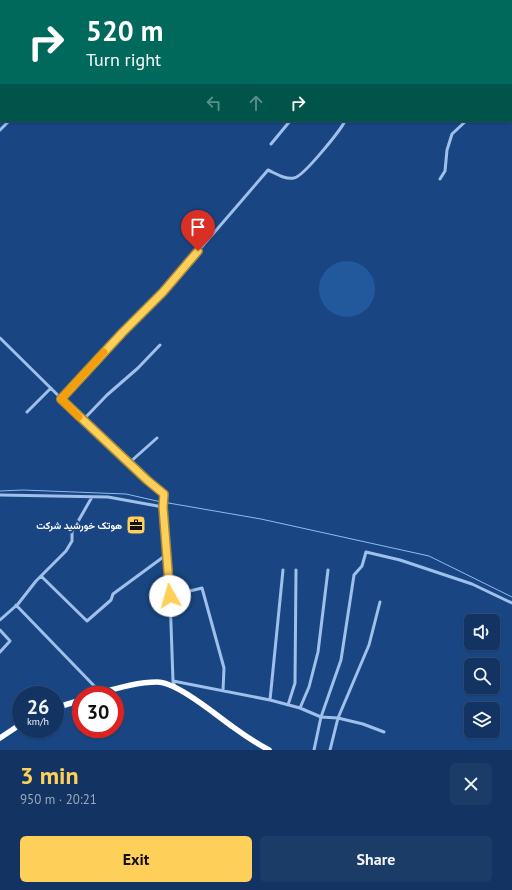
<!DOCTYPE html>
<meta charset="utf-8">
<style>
:root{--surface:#133462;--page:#1c3c68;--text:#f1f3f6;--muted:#9daabe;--line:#324f77;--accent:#ffd059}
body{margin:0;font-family:"PT Sans",Vazirmatn,sans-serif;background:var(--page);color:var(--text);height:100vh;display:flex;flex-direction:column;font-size:15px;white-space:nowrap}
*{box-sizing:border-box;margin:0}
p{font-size:13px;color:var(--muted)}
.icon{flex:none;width:22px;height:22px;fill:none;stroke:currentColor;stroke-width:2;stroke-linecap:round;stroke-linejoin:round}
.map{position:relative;height:750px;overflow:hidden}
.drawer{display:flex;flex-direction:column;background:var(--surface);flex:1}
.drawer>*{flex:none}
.hud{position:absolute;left:0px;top:0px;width:512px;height:122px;box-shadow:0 1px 3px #0004,0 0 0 1px var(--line);background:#00695c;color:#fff;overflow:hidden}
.fabs{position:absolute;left:464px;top:614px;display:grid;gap:8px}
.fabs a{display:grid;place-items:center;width:36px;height:36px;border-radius:6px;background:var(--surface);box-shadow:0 1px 3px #0004,0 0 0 1px var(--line);font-size:20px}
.speed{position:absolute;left:12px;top:686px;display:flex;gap:8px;font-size:20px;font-weight:700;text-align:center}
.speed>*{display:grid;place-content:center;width:52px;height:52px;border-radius:50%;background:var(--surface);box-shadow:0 1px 3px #0004,0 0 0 1px var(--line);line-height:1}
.speed small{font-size:10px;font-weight:400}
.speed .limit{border:6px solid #d22;background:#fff;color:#111}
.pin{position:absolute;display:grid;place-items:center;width:34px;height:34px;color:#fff;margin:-41px -17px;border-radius:50% 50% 50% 0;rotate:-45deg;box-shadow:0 0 4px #0007}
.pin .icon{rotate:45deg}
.me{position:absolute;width:44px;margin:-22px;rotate:353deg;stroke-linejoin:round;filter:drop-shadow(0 0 3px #0008)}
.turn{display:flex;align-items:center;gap:14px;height:84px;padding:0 20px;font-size:18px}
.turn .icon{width:52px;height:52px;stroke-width:2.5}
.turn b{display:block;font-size:28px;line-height:34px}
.lanes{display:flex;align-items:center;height:38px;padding:0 20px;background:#0003;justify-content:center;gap:20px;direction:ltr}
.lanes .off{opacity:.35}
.round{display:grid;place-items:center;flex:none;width:42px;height:42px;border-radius:6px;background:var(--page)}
.headline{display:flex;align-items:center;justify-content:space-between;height:68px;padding:0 20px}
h1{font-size:24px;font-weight:700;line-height:30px;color:var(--accent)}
.action{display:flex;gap:8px;margin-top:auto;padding:8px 20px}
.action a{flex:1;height:46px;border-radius:6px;background:var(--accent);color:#111;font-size:16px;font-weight:700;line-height:46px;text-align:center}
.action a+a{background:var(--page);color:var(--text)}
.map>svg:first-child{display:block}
</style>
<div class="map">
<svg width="512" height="750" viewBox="0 0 512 750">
<rect width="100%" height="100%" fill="#194683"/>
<path fill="#22589c" d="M319 289a28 28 0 1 1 56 0a28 28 0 1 1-56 0Z"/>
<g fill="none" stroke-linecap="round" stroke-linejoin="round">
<path stroke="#90bbee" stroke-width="1" d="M360,0l1,1
M510,121l2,2
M0,491l23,-1 103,4 31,7 104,18 168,37 83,41"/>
<path stroke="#9ec0eb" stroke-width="3" d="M108,0l1,1
M274,0l1,1
M411,0l1,1
M206,1v-1
M228,1l1,-1
M511,75l1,-1
M511,93l1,1
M269,121h1
M0,130l9,-9
M271,144l19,-23
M440,179l5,-8 2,-21 5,-16 14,-13
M0,338l83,82 64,60 17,15 -1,12 7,89 3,85 2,6
M61,399l61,-66 41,-41 105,-122c7,3 17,10 26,8 9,-1 46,-47 51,-57
M27,412l24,-24
M83,420l24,-25 31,-27 22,-23
M129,463l28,-25
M0,495l108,2 55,10
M41,576l46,45 24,-21 2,-6 53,-39
M170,596l32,-8 22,80 -1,23
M16,605l85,88
M0,620l18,-16 18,-23 30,-30 6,-10v-9l20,-35
M0,630l10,11 -10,11
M173,681l97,19 30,8 21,9 17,1 25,6 21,8
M270,700l13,-130
M288,705l7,-22 1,-113
M300,708l9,-21 9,-35 10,-82
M314,750l7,-33 20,-57 13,-85 8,-9 4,-14 34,8 72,24 40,19
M330,750l8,-32 31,-73 11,-43"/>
<path stroke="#fff" stroke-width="5.5" d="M95,695c18,-6 43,-13 62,-13 20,0 59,33 76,45 11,8 23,16 36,23
M55,708l26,-8
M0,738l21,-14"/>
</g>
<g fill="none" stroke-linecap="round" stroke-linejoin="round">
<defs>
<path id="route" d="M170,596l-7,-89 1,-13 -17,-14 -86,-81 61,-66 41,-41 35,-41"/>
</defs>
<use href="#route" stroke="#a6873a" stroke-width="10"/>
<use href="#route" stroke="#ffd059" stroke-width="7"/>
<path stroke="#f59e0b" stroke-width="7" d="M79,417l-18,-18 43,-47"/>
</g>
<defs>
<symbol id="office-square" viewBox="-11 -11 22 22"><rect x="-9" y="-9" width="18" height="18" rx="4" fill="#ffd059" stroke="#194683"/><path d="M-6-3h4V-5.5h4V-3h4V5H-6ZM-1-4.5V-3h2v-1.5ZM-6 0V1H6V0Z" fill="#111"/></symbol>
</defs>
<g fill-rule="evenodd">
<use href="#office-square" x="125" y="514" width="22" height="22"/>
</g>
<g text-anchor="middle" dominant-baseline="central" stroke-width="4" stroke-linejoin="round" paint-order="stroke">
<g font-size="10" font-weight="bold" fill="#fff" stroke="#194683" text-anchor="end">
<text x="122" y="525">هوتک خورشید شرکت</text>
</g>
</g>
</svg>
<div class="fabs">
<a><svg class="icon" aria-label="sound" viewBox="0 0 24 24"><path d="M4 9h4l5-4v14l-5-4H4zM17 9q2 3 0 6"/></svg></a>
<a><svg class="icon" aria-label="search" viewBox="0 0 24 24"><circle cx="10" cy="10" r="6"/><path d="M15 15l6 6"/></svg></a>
<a><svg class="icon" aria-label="layers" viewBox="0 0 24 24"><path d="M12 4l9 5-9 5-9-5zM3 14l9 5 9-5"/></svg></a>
</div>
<div class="speed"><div>26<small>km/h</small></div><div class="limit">30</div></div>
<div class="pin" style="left:198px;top:251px;background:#d93025"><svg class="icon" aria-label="arrive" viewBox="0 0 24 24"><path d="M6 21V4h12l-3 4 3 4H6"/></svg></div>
<svg class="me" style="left:170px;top:596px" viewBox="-20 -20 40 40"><circle r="19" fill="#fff"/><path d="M0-13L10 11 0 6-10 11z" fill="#ffd059"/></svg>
<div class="hud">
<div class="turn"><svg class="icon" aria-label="right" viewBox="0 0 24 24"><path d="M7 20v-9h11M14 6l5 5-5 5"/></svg><div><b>520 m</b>Turn right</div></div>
<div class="lanes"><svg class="icon off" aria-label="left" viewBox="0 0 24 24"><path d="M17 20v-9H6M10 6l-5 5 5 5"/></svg><svg class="icon off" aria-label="ahead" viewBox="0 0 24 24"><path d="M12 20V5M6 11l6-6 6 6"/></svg><svg class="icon" aria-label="right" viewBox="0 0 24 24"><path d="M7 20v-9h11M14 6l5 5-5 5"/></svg></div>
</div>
</div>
<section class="drawer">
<div class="headline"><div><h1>3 min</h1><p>950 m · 20:21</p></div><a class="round"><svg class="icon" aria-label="close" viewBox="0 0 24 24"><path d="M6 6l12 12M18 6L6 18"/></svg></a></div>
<div class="action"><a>Exit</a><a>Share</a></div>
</section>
